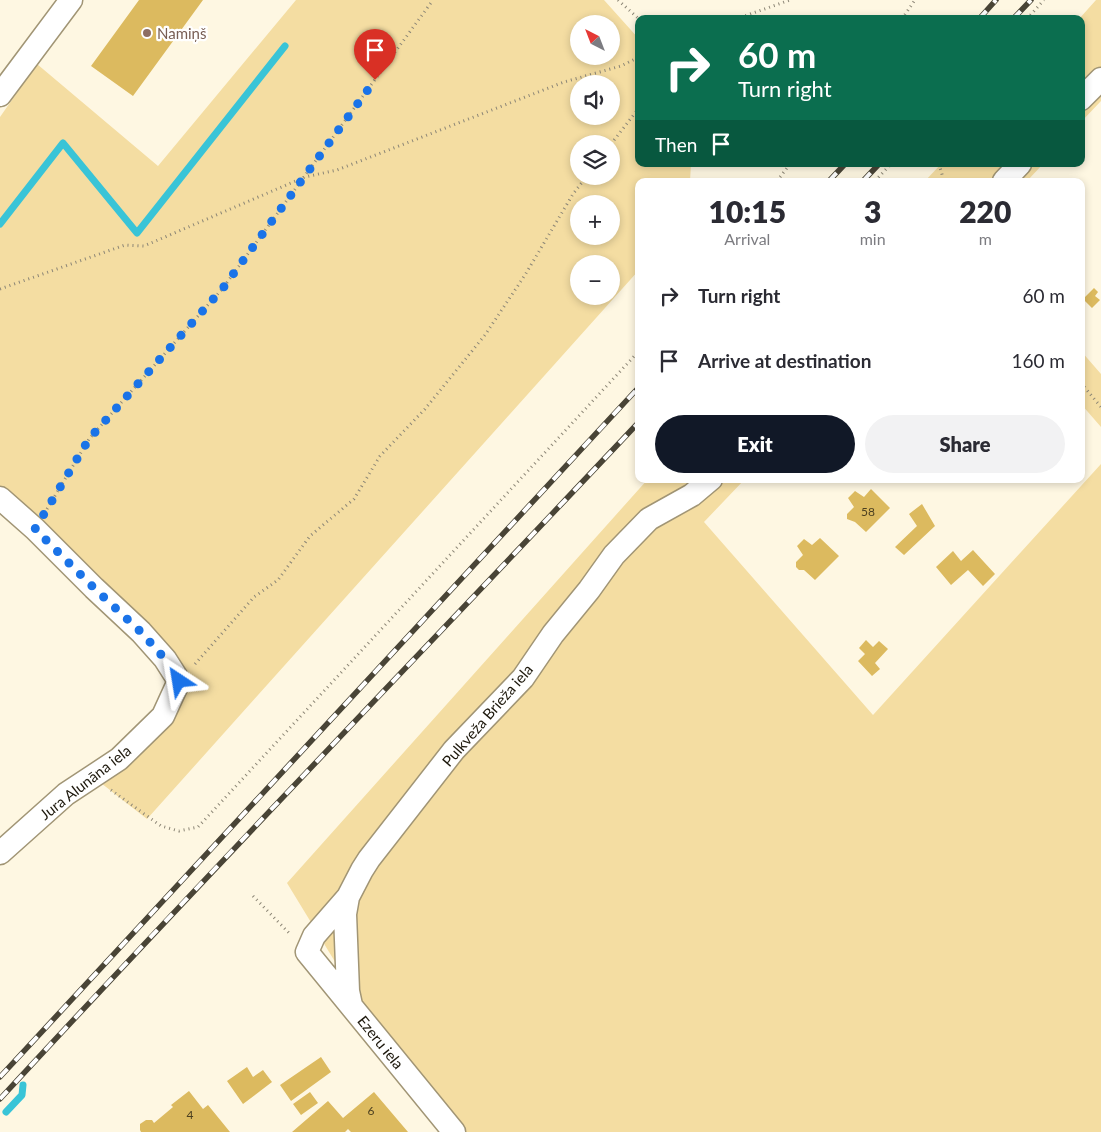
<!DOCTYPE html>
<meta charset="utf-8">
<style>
:root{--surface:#fff;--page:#f2f2f3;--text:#2b2b33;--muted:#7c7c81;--accent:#111827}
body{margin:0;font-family:Lato,sans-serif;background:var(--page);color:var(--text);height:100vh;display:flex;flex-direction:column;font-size:19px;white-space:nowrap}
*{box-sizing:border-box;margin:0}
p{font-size:16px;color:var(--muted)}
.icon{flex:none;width:28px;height:28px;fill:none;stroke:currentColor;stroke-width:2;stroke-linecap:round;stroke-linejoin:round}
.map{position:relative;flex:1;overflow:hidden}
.drawer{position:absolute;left:635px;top:178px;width:450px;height:305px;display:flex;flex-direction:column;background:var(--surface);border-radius:10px;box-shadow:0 2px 8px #0003}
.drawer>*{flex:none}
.guide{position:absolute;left:635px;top:15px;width:450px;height:152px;border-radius:10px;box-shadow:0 2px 8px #0003;background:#0b6e4f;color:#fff;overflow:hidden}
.needle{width:32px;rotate:318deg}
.buttons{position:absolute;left:570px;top:15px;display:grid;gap:10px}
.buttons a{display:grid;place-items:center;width:50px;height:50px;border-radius:50%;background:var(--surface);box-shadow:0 2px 8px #0003;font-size:25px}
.pin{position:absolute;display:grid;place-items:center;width:42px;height:42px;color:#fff;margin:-51px -21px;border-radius:50% 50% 50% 0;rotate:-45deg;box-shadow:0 0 5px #0007}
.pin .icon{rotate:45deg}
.me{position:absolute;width:55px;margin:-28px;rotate:327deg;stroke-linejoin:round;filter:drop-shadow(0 0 4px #0008)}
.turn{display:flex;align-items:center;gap:18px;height:105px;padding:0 20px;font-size:22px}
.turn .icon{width:65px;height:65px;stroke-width:2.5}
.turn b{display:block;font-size:35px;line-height:42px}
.then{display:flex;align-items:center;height:48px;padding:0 20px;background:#0003;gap:10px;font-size:19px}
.eta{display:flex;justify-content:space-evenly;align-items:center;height:85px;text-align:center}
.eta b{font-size:30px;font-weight:800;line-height:35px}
.cta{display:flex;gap:10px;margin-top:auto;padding:10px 20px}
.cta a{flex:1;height:58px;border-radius:30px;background:var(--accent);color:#fff;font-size:20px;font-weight:800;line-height:58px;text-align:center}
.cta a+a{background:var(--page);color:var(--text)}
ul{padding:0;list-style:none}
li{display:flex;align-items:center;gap:15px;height:65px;padding:0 20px}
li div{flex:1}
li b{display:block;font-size:19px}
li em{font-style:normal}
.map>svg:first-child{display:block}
</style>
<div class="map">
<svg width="1101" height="1132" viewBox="0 0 1101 1132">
<rect width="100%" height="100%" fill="#fef7e2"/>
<path fill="#f4dda2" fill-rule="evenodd" d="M296,0h308l35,39v125h52l-1,17h-51v89l-492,549 -55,-43 27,-17 60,-78 -179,-190v-374l37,-53 121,102zM579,24h32v32h-32zM579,84h32v32h-32zM579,144h32v32h-32zM579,204h32v32h-32zM579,264h32v32h-32z
M1096,0h5v101l-20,21v-103h-2z
M941,164h102l-16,17h-102z
M1081,351l20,23v53l-20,-23z
M1101,464v668h-637l-91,-108 -86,-141 361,-404h97l-41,43 169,193z"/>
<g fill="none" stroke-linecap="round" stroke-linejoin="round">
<path stroke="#39c4d7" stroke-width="7" d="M0,224l63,-81 74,90 148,-187
M6,1112l16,-17 1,-10"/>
</g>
<path fill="#dcba5f" d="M139,0h64l-70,96 -42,-30z
M1094,288l4,4 -3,4 5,4 -8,8 -9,-9z
M871,489l19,19 -24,24 -11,-10 -8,-3v-5l7,-7 -6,-9 7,-7 9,6z
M922,504l13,22 -31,29 -9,-8 22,-21 -8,-12z
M820,538l19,18 -24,24 -11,-10h-5l-3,-3v-5l7,-7 -6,-9 7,-7 8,6z
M973,550l22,24 -12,12 -15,-16 -17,15 -15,-18 17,-16 8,10z
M866,640l7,7 6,-6 9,8 -13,14 5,6 -8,7 -14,-15 7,-7 -6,-6z
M321,1057l10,15 -40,29 -11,-16z
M247,1067l6,10 10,-7 9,12 -29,22 -16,-23z
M189,1091l14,18 5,-4 22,27h-89l-1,-2v-6l6,-4h6l2,3 19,-16 -2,-2z
M310,1092l8,11 -17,12 -8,-11z
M374,1092l34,40h-57l-3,-3 -3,3h-53l36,-31 15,17z"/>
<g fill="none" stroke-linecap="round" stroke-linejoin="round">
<defs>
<path id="minor" d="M0,95l71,-95
M1081,99l20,-20
M1004,181l16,-17
M0,498l35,31 59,59 47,44 24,27 14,22 -16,35 -44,43 -53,35 -66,59
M348,897l-3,17 3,77 3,14
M454,1132l-147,-180 7,-16 34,-39 14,-27 7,-11 85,-109 69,-72 30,-44 36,-44 25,-35 35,-36 43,-24 19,-16"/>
</defs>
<use href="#minor" stroke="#a19575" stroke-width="25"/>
<path stroke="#8c8676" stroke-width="3" stroke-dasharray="1 4" stroke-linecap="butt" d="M618,0l21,19
M736,19l54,-19
M902,19l13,-19
M1027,19l17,-19
M611,144l28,-36
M939,164l5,17
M777,181l13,-17
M875,181l16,-17
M0,289l125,-44 19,1 161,-69 32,-7 227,-88 57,-16 18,-9
M1081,383l20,24
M47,509l42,-70 134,-151 210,-288
M195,664l59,-67 24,-17 32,-44 44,-37 26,-43 45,-47 60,-74 40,-60 48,-81 14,-18
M111,790l50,36 18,5 19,-4 441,-476
M253,896l38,39"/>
<use href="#minor" stroke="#fff" stroke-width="22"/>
<defs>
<path id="rail" d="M979,19l17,-19
M1013,19l18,-19
M829,181l16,-17
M863,181l16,-17
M0,1077l639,-690
M0,1099c210,-228 426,-451 639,-677"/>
</defs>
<use href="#rail" stroke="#494436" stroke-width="5.5"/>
<use href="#rail" stroke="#fff" stroke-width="4" stroke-dasharray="11" stroke-linecap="butt"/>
</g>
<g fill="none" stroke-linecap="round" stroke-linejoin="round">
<path stroke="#1a73e8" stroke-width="9" stroke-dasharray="0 16.2" d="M179,681l-14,-22 -24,-27 -47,-44 -59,-59 54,-90 134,-151 152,-208"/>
</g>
<circle fill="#8d6e63" stroke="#fff" stroke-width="2" cx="147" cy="33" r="5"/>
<g text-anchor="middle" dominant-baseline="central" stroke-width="4.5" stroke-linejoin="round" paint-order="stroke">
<g font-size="12" fill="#4c4020">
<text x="868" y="511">58</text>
<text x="371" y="1110">6</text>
<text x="190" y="1114">4</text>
</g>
<g font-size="15" fill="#785e54" stroke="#fff" text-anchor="start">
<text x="157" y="33">Namiņš</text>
</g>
<g font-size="15" fill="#1c170b" stroke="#fff">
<text transform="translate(487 715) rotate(-49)">Pulkveža Brieža iela</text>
<text transform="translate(85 782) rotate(-38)">Jura Alunāna iela</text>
<text transform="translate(381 1042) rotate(51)">Ezeru iela</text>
</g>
</g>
</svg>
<div class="buttons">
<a><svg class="needle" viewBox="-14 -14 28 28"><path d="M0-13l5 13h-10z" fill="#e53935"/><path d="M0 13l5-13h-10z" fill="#7c7c81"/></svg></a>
<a><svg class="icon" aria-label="sound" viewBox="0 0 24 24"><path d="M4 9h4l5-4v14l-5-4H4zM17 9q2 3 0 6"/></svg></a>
<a><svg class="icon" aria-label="layers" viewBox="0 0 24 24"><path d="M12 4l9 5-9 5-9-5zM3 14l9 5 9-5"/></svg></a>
<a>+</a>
<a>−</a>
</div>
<div class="pin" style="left:375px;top:80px;background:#d93025"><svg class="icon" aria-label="arrive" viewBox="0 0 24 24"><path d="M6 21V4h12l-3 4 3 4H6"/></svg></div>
<svg class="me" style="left:179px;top:681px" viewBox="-20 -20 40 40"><path d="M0-17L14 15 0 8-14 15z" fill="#1a73e8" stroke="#fff" stroke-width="4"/></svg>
<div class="guide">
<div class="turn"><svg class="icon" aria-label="right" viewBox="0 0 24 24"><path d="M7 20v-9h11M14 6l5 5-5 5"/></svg><div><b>60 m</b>Turn right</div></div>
<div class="then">Then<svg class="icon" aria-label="arrive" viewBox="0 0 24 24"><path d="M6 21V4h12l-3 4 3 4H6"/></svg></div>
</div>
<section class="drawer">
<div class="eta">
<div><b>10:15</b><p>Arrival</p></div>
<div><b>3</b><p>min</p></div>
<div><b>220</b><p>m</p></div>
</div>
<ul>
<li><svg class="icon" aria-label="right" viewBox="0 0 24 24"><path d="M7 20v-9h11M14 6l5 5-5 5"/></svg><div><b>Turn right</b></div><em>60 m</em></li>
<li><svg class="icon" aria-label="arrive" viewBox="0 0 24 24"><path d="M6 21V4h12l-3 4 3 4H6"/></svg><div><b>Arrive at destination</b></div><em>160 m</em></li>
</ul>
<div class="cta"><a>Exit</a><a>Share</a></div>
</section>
</div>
